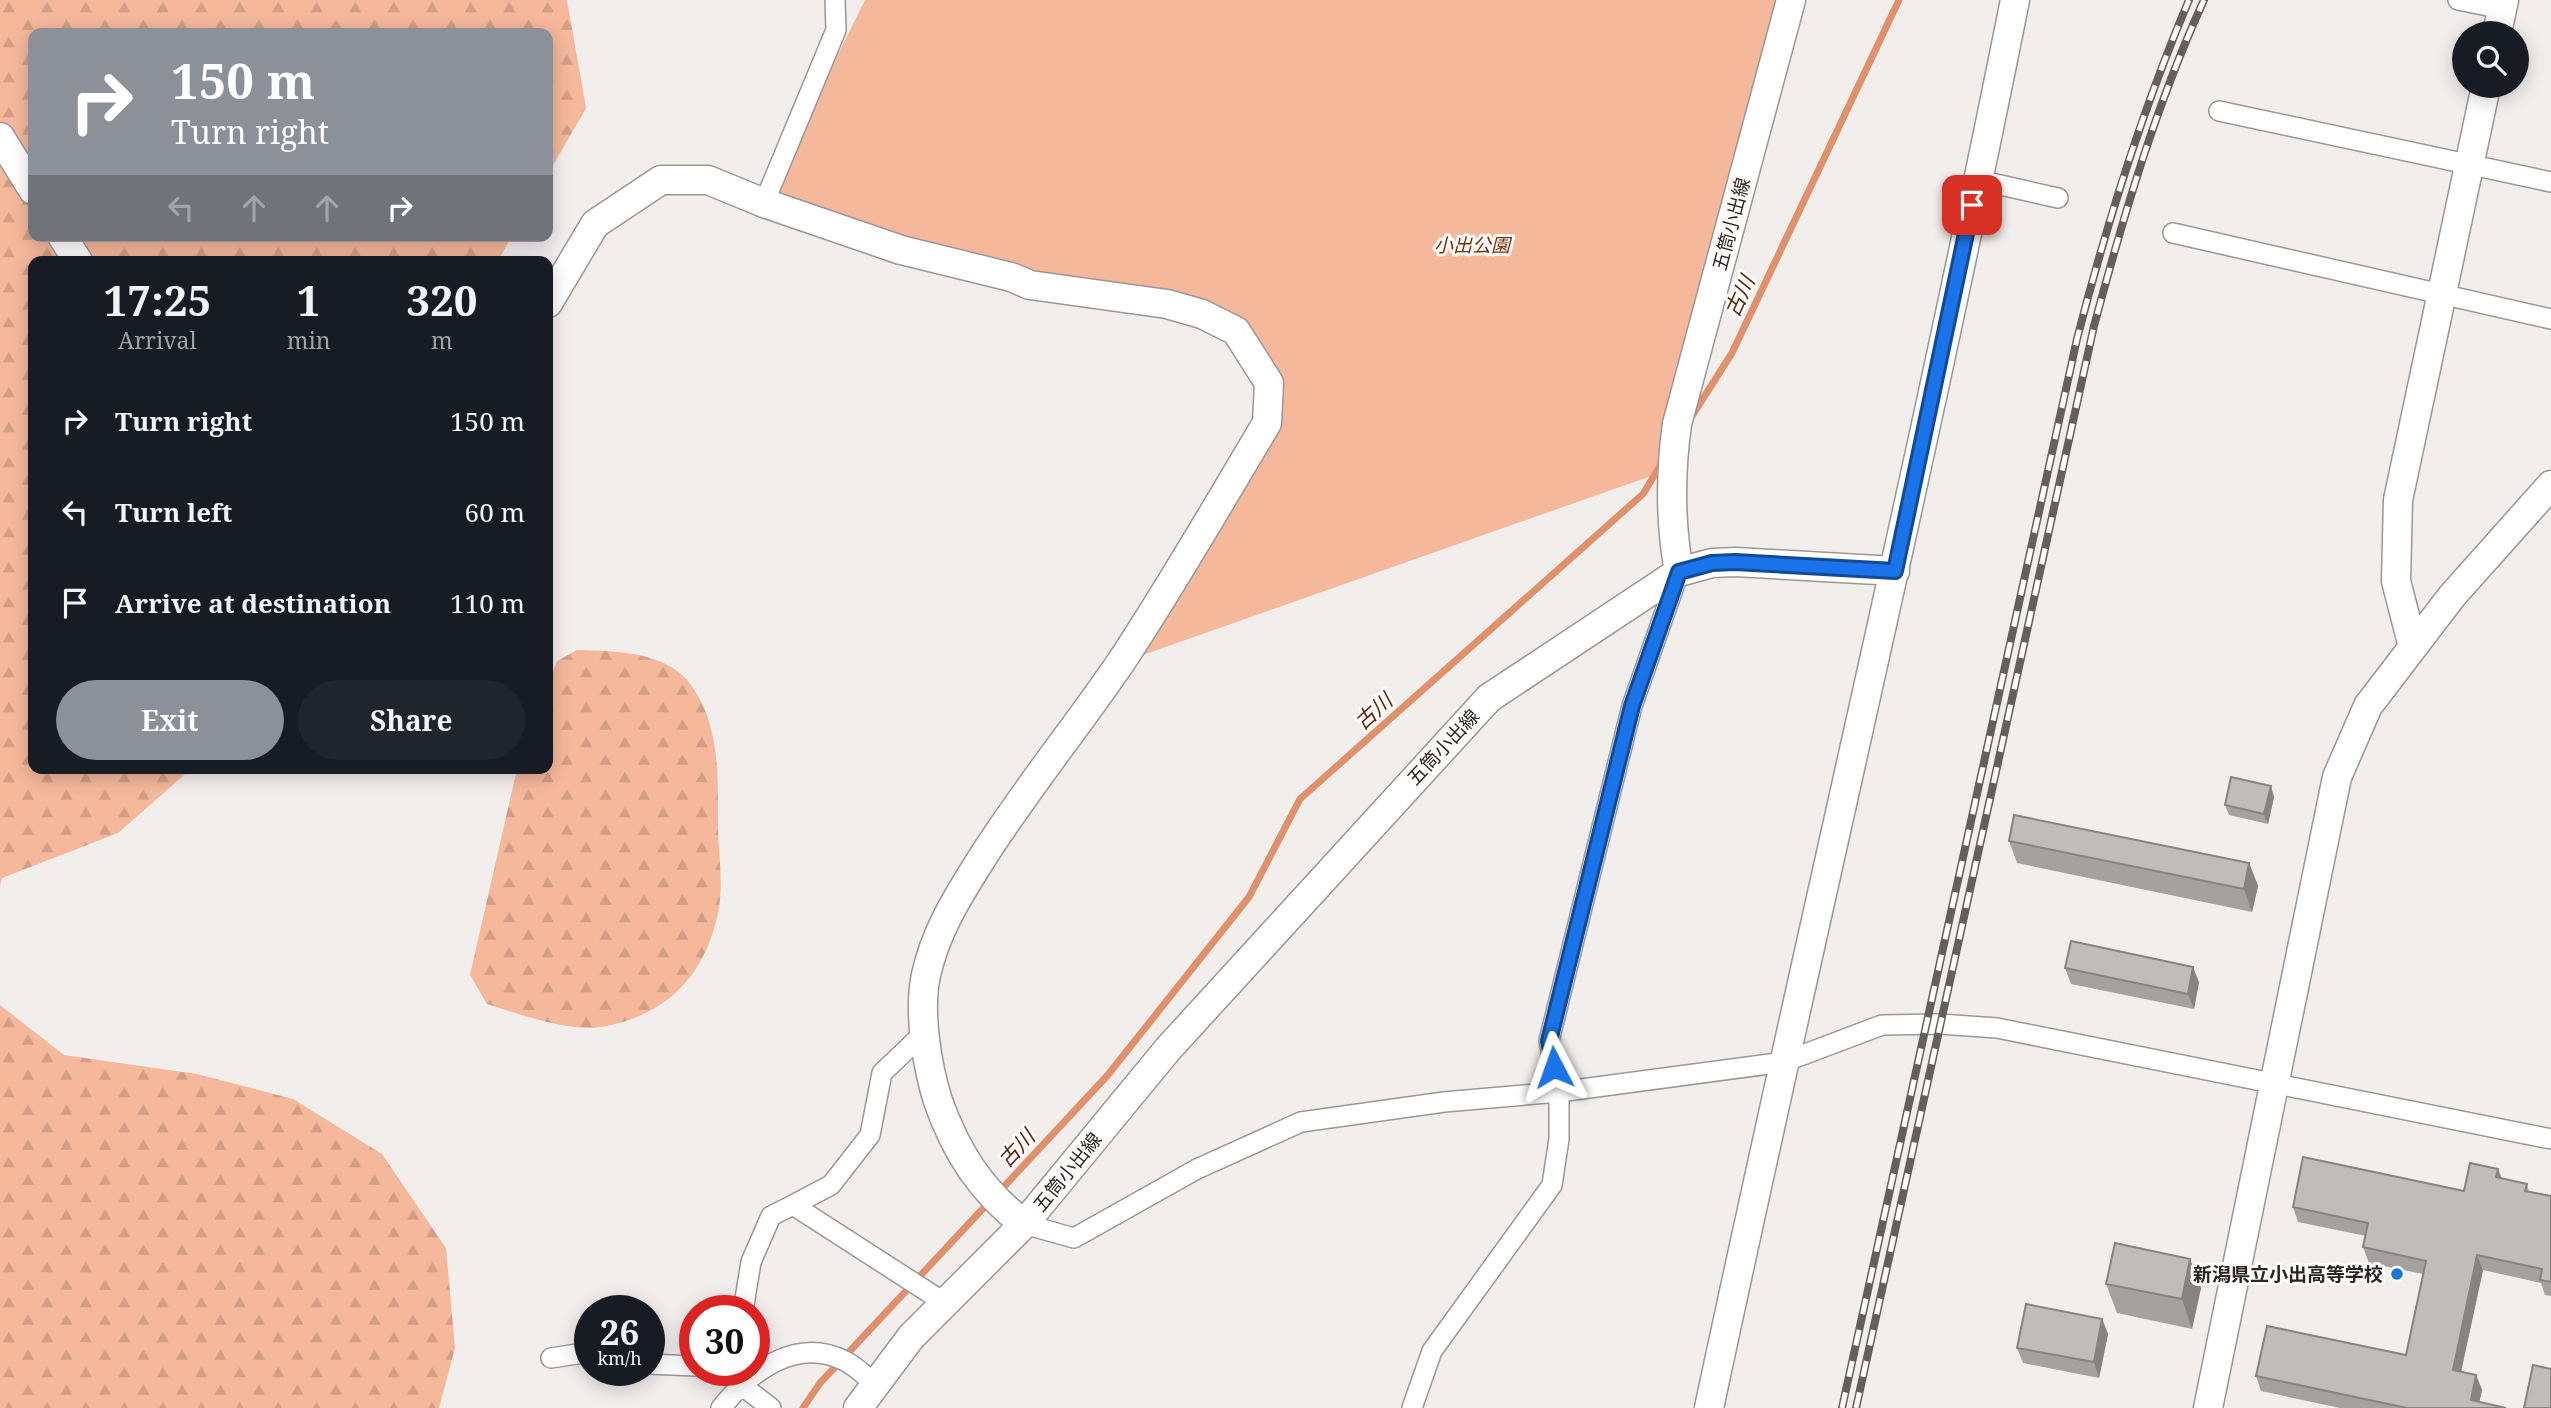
<!DOCTYPE html>
<meta charset="utf-8">
<style>
:root{--surface:#171b24;--page:#20242c;--text:#f1f3f6;--muted:#9ea1a6;--accent:#8c9099}
body{margin:0;font-family:"Noto Serif","Noto Sans JP",serif;background:var(--page);color:var(--text);height:100vh;display:flex;flex-direction:column;font-size:26px;white-space:nowrap}
*{box-sizing:border-box;margin:0}
p{font-size:23px;color:var(--muted)}
.icon{flex:none;width:38px;height:38px;fill:none;stroke:currentColor;stroke-width:2;stroke-linecap:round;stroke-linejoin:round}
.map{position:relative;flex:1;overflow:hidden}
.panel{position:absolute;left:28px;top:256px;width:525px;height:518px;display:flex;flex-direction:column;background:var(--surface);border-radius:14px;box-shadow:0 4px 18px #0003}
.panel>*{flex:none}
.top-card{position:absolute;left:28px;top:28px;width:525px;height:214px;border-radius:14px;box-shadow:0 4px 18px #0003;background:#8c9099;color:#fff;overflow:hidden}
.tools{position:absolute;left:2452px;top:21px;display:grid;gap:14px}
.tools a{display:grid;place-items:center;width:77px;height:77px;border-radius:50%;background:var(--surface);box-shadow:0 4px 18px #0003;font-size:35px}
.speed{position:absolute;left:574px;top:1295px;display:flex;gap:14px;font-size:35px;font-weight:700;text-align:center}
.speed>*{display:grid;place-content:center;width:91px;height:91px;border-radius:50%;background:var(--surface);box-shadow:0 4px 18px #0003;line-height:1}
.speed small{font-size:18px;font-weight:400}
.speed .limit{border:10px solid #d22;background:#fff;color:#111}
.pin{position:absolute;display:grid;place-items:center;width:60px;height:60px;color:#fff;margin:-30px;border-radius:14px;box-shadow:0 4px 10px #0006}
.me{position:absolute;width:77px;margin:-38px;rotate:356deg;stroke-linejoin:round;filter:drop-shadow(0 0 5px #0008)}
.turn{display:flex;align-items:center;gap:24px;height:147px;padding:0 28px;font-size:32px}
.turn .icon{width:91px;height:91px;stroke-width:2.5}
.turn b{display:block;font-size:49px;line-height:60px}
.lanes{display:flex;align-items:center;height:66px;padding:0 28px;background:#0003;justify-content:center;gap:35px;direction:ltr}
.lanes .off{opacity:.35}
.eta{display:flex;justify-content:space-evenly;align-items:center;height:119px;text-align:center}
.eta b{font-size:42px;font-weight:700;line-height:49px}
.action{display:flex;gap:14px;margin-top:auto;padding:14px 28px}
.action a{flex:1;height:80px;border-radius:42px;background:var(--accent);color:#fff;font-size:28px;font-weight:700;line-height:80px;text-align:center}
.action a+a{background:var(--page);color:var(--text)}
ul{padding:0;list-style:none}
li{display:flex;align-items:center;gap:21px;height:91px;padding:0 28px}
li div{flex:1}
li b{display:block;font-size:26px}
li em{font-style:normal}
.map>svg:first-child{display:block}
</style>
<div class="map">
<svg width="2551" height="1408" viewBox="0 0 2551 1408">
<defs>
<pattern id="forest-firs" width="22" height="20" patternUnits="userSpaceOnUse" patternTransform="scale(1.75)"><rect width="22" height="20" fill="#f5b89b"/><path d="M5 1l3.5 6h-7zM16 11l3.5 6h-7z" fill="#d29e85"/></pattern>
</defs>
<rect width="100%" height="100%" fill="#f2eeec"/>
<path fill="url(#forest-firs)" d="M0,0h567l19,108 -38,66v-141h-515v203h479l-14,25h-465v507h159l-74,65 -116,45 -2,8z
M577,650c35,1 85,1 110,30 33,40 31,94 31,143 0,28 6,62 0,90 -13,63 -52,103 -117,114 -32,5 -83,-13 -114,-23l-17,-29 44,-193 4,-14h30v-84l9,-23z
M0,1005l64,50 133,19 96,25 89,55 64,94 9,100 -16,60h-439z"/>
<path fill="#f5b89b" d="M865,0h926l-120,469 -551,194 147,-240 -30,-92 -207,-46 -266,-82z"/>
<g fill="none" stroke-linecap="round" stroke-linejoin="round">
<path stroke="#e0916b" stroke-width="7" d="M1690,419l42,-66 167,-353
M998,1193l109,-117 142,-179 51,-98 343,-305 20,-33
M803,1408l17,-25 170,-182"/>
<defs>
<path id="street" d="M2458,0l45,9
M2219,111l332,71
M1978,180l80,18
M764,203l72,-173 -1,-30
M2173,233l378,86
M925,1032l-43,41 -12,62 -39,50 -38,20 152,98
M1024,1224l50,14 123,-69 104,-47 143,-20 115,-10 225,-30 98,-37 58,-1 57,4 554,111
M743,1311l8,-49 20,-46 22,-11
M551,1358l39,-6
M649,1364l46,2
M736,1370l4,14 31,24
M721,1408c29,-36 75,-72 124,-47 11,5 21,16 31,24
M1412,1408l20,-57 120,-166 7,-46v-47l-10,-51 83,-335 47,-134"/>
<path id="secondary" d="M2497,33l7,-33
M0,137l33,53
M62,236l16,25
M548,303l47,-79 66,-44h47l56,23 137,47 110,27 19,8 137,19 35,10 34,17 33,52 -2,40c-48,80 -95,162 -146,239 -47,69 -100,133 -144,204 -22,35 -42,68 -51,109 -8,36 1,91 12,126 18,51 43,90 86,123
M1679,572c-9,-50 -9,-98 -2,-148l114,-424
M2413,647l-17,-66 2,-81 88,-414
M858,1408l53,-71 113,-113 144,-175 321,-351 190,-126 33,-9 24,-1 159,9
M1709,1408c100,-470 212,-937 306,-1408
M2208,1408l129,-631 31,-71 84,-110 99,-111"/>
</defs>
<use href="#street" stroke="#9a9795" stroke-width="22"/>
<use href="#secondary" stroke="#9a9795" stroke-width="31"/>
<use href="#street" stroke="#fff" stroke-width="19"/>
<use href="#secondary" stroke="#fff" stroke-width="28"/>
<defs>
<path id="rail" d="M1842,1408l235,-1069c30,-117 65,-228 112,-339
M1856,1408l238,-1082c30,-112 62,-221 110,-326"/>
</defs>
<use href="#rail" stroke="#62605e" stroke-width="8"/>
<use href="#rail" stroke="#fffbfa" stroke-width="5" stroke-dasharray="16" stroke-linecap="butt"/>
</g>
<path fill="#a4a2a0" d="M2274,797l-6,27 -39,-9 -4,-10z
M2009,841l240,22 9,23 -6,26 -235,-49z
M2065,968l134,14 -5,27 -123,-25z
M2502,1179l25,5 2,8 22,4v100l-6,-1 -4,-12 -58,-13 -22,102 15,3 6,15 -3,12 27,6h-166l-79,-17 -5,-15 150,-21 17,-81 -54,-11 -6,-16 3,-11 -68,-14 -5,-15 171,-16z
M2190,1259l11,29 -9,41 -75,-16 -11,-29z
M2102,1319l6,15 -9,44 -76,-15 -6,-15z"/>
<path fill="#868482" d="M2271,786l3,11 -6,27 -4,-10z
M2249,863l9,23 -6,26 -8,-23z
M2193,967l6,15 -5,27 -6,-15z
M2498,1169l6,15 -8,-7z
M2477,1255l6,15 -25,115 -5,-15z
M2190,1259l11,29 -9,41 -10,-30z
M2102,1319l6,15 -9,44 -5,-16z
M2476,1375l6,15 -4,18 -7,-8z"/>
<path fill="#bfbcba" stroke="#868482" stroke-width="2" d="M2231,777l40,9 -7,28 -39,-9z
M2014,815l235,48 -5,26 -235,-48z
M2071,941l122,26 -5,27 -123,-26z
M2303,1157l161,34 6,-28 28,6 -2,8 31,7 -2,7 26,5v86l-11,-2 2,-11 -65,-14 -24,115 23,5 -5,25 35,8h-99l-151,-32 11,-50 139,29 20,-94 -63,-14 5,-24 -75,-16z
M2115,1243l75,16 -8,40 -76,-15z
M2026,1304l76,15 -8,43 -77,-14z
M2533,1365l18,4v39h-27z"/>
<g fill="none" stroke-linecap="round" stroke-linejoin="round">
<defs>
<path id="route" d="M1554,1067l-5,-26 83,-335 47,-134 33,-9 23,-1 160,9 77,-366"/>
</defs>
<use href="#route" stroke="#114b97" stroke-width="18"/>
<use href="#route" stroke="#1a73e8" stroke-width="12"/>
</g>
<circle fill="#1874de" stroke="#fffbfa" stroke-width="2.5" cx="2397" cy="1274" r="7"/>
<g text-anchor="middle" dominant-baseline="central" stroke-width="6" stroke-linejoin="round" paint-order="stroke">
<g font-size="19" fill="#282726" stroke="#fffbfa">
<text transform="translate(1731 224) rotate(-75)">五筒小出線</text>
<text transform="translate(1443 747) rotate(-47)">五筒小出線</text>
<text transform="translate(1067 1172) rotate(-51)">五筒小出線</text>
</g>
<g font-size="19" font-style="italic" fill="#793104" stroke="#fffbfa">
<text x="1472" y="245">小出公園</text>
</g>
<g font-size="19" font-weight="bold" fill="#282726" stroke="#fffbfa" text-anchor="end">
<text x="2383" y="1274">新潟県立小出高等学校</text>
</g>
<g font-size="21" font-style="italic" fill="#59260a" stroke="#fffbfa">
<text transform="translate(1739 296) rotate(-65)">古川</text>
<text transform="translate(1373 711) rotate(-42)">古川</text>
<text transform="translate(1016 1148) rotate(-47)">古川</text>
</g>
</g>
</svg>
<div class="tools">
<a><svg class="icon" aria-label="search" viewBox="0 0 24 24"><circle cx="10" cy="10" r="6"/><path d="M15 15l6 6"/></svg></a>
</div>
<div class="speed"><div>26<small>km/h</small></div><div class="limit">30</div></div>
<div class="pin" style="left:1972px;top:205px;background:#d93025"><svg class="icon" aria-label="arrive" viewBox="0 0 24 24"><path d="M6 21V4h12l-3 4 3 4H6"/></svg></div>
<svg class="me" style="left:1554px;top:1067px" viewBox="-20 -20 40 40"><path d="M0-17L14 15 0 8-14 15z" fill="#1a73e8" stroke="#fff" stroke-width="4"/></svg>
<div class="top-card">
<div class="turn"><svg class="icon" aria-label="right" viewBox="0 0 24 24"><path d="M7 20v-9h11M14 6l5 5-5 5"/></svg><div><b>150 m</b>Turn right</div></div>
<div class="lanes"><svg class="icon off" aria-label="left" viewBox="0 0 24 24"><path d="M17 20v-9H6M10 6l-5 5 5 5"/></svg><svg class="icon off" aria-label="ahead" viewBox="0 0 24 24"><path d="M12 20V5M6 11l6-6 6 6"/></svg><svg class="icon off" aria-label="ahead" viewBox="0 0 24 24"><path d="M12 20V5M6 11l6-6 6 6"/></svg><svg class="icon" aria-label="right" viewBox="0 0 24 24"><path d="M7 20v-9h11M14 6l5 5-5 5"/></svg></div>
</div>
<section class="panel">
<div class="eta">
<div><b>17:25</b><p>Arrival</p></div>
<div><b>1</b><p>min</p></div>
<div><b>320</b><p>m</p></div>
</div>
<ul>
<li><svg class="icon" aria-label="right" viewBox="0 0 24 24"><path d="M7 20v-9h11M14 6l5 5-5 5"/></svg><div><b>Turn right</b></div><em>150 m</em></li>
<li><svg class="icon" aria-label="left" viewBox="0 0 24 24"><path d="M17 20v-9H6M10 6l-5 5 5 5"/></svg><div><b>Turn left</b></div><em>60 m</em></li>
<li><svg class="icon" aria-label="arrive" viewBox="0 0 24 24"><path d="M6 21V4h12l-3 4 3 4H6"/></svg><div><b>Arrive at destination</b></div><em>110 m</em></li>
</ul>
<div class="action"><a>Exit</a><a>Share</a></div>
</section>
</div>
